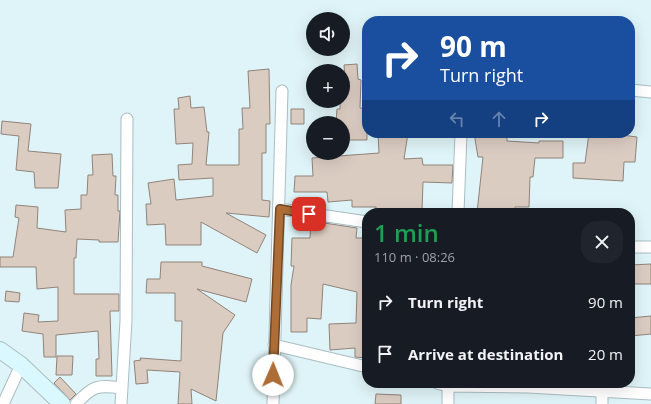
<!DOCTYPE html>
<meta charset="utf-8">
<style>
:root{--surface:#171b24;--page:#20242c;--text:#f1f3f6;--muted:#9ea1a6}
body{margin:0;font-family:"Open Sans",sans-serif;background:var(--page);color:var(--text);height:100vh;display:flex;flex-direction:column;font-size:15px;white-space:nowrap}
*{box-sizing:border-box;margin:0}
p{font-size:13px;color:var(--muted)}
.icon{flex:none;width:22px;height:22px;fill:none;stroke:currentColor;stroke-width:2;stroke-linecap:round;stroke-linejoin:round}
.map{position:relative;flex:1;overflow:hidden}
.sheet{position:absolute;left:362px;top:208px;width:273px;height:180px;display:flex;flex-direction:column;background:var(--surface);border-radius:16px;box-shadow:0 4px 16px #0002}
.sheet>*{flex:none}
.guide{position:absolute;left:362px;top:16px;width:273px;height:122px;border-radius:16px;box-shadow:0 4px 16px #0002;background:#1a4fa0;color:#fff;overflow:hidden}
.controls{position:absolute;left:306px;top:12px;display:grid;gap:8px}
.controls a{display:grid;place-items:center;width:44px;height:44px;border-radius:50%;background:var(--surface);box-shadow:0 4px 16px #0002;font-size:20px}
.pin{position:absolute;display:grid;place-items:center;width:34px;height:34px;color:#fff;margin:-17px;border-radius:8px;box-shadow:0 2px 6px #0006}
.me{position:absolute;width:44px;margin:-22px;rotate:1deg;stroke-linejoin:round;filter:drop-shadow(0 0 3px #0008)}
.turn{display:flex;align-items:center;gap:14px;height:84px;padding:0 12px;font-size:18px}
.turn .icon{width:52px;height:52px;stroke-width:2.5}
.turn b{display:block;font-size:28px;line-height:34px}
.lanes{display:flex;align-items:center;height:38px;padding:0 12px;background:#0003;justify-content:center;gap:20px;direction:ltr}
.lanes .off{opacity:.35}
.round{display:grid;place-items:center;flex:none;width:42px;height:42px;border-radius:16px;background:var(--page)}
.summary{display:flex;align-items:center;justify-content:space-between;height:68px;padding:0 12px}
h1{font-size:24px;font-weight:600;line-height:30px;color:#1e9e55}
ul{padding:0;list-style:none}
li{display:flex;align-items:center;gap:12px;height:52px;padding:0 12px}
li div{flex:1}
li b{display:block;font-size:15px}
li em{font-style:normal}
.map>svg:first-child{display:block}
</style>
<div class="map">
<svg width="651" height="404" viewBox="0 0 651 404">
<rect width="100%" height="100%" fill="#dff4f8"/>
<path fill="#dbccc2" stroke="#918379" d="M357,64l1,15 3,1 -1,28 7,1v31h-24v-17h-7l1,-14h3v-8h3v-22h2l-1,-14z
M269,69l1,55h-4v29h-4v47l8,1 -1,16 -43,-4 40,22 -9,18 -56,-31v23h-35l-1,-21 -18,1 -1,-21h5l-3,-21 26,-4 2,21 37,-4v-18l-34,2 -1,-15 14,-1 1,-21 -17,1 -2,-35h5l-1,-11 12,-2 1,12 13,-1 3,25h2l-3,33h33v-36h4l-1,-21h8l-2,-37z
M291,109h13v15h-13z
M2,121l29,3 -3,27 33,3 -3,34h-23l-1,-16 -18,-2 3,-34 -18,-2z
M378,133h30l-4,26 18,-1 1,7h30l-1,18 -29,-1 -1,29h-30v2h-16v-6h-24v-7l-24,2 -1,-10h-33l1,-16h18l-1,-18 67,-5z
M474,133h33v8l32,2v-2h24v17h-28l-2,19h-3l-1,30h-14v6h-38l6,-56h-5z
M589,133h17l31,4 -2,25h-11l-1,19 -50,-3v-15h12z
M112,154l1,22h3l-1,19h3v16h2l-2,31h-19v-2l-22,-1 -1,19h-2v36h45v17h-9l2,65h-16v-17h3l-1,-28 -42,4v22h-12l-1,-23 -21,-3 2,-18 15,2 -1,7 20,-1v-34l-21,2 -1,-22h-36v-10h13l6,-39 -4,-1 1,-12 22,2 -1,21 29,4 -1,-22 16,-1v-14h6l1,-20h5l-1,-20z
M311,221l46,7 -1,10h11v120l-12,-1v-9l-25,2 -1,-26 27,-1 1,-31 -34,-8 -2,35 -14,-1v14h-16v-47l3,-19h-3l1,-28h18z
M161,262h41v4l50,13 -6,23 -49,-13 38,26 -12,18 -7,68 -25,-12 1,15h-14l2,-32 -33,-2 1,13 -12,1 -2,-23 7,-1 -1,-2 41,3 1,-40h-7v-28h-29l1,-14h13z
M651,264v20h-21v-19z
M6,291l14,2 -1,9 -14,-1z
M651,316v18l-21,2v-18z
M57,356h16l-1,19h-16z
M60,377l16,17 -6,6 -16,-17z
M376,394l25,1v9h-26z"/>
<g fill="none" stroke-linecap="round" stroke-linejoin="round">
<defs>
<path id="street" d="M630,90l21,2
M280,209l87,13
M458,213l3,-80
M630,247h21
M274,345l93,22
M437,383l11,3 80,1 123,7
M3,404l18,-39
M76,404c17,-19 22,-19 46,-16
M121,404l5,-83 1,-202
M273,404l9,-313
M448,404v-21
M602,404v-13"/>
<path id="secondary" d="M0,350l21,15 41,39"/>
</defs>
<use href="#street" stroke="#aabdc2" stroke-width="13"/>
<use href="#secondary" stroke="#aabdc2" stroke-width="18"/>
<use href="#street" stroke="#fff" stroke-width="11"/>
<use href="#secondary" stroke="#daf8ff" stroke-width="16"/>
</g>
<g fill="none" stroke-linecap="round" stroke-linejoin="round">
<defs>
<path id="route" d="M273,375l7,-166 29,5"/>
</defs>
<use href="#route" stroke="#714724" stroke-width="10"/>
<use href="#route" stroke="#ae6d37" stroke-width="7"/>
</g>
</svg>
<div class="controls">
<a><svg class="icon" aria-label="sound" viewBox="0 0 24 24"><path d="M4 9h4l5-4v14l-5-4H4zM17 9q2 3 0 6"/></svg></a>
<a>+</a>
<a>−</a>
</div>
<div class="pin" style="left:309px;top:214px;background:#d93025"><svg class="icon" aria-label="arrive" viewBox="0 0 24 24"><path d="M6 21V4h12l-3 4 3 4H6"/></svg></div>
<svg class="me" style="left:273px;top:375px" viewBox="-20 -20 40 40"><circle r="19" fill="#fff"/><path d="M0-13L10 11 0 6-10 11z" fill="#ae6d37"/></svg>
<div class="guide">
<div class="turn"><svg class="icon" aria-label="right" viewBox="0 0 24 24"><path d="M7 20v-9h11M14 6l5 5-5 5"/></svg><div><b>90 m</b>Turn right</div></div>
<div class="lanes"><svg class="icon off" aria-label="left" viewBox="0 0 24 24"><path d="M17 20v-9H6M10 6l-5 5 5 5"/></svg><svg class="icon off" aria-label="ahead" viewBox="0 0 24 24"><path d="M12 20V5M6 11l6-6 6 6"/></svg><svg class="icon" aria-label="right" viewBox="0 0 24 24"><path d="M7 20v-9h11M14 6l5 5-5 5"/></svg></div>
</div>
<section class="sheet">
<div class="summary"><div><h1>1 min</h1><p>110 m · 08:26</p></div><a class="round"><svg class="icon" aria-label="close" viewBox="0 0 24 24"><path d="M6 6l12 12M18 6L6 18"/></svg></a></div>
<ul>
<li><svg class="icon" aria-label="right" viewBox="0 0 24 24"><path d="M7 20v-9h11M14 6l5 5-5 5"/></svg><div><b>Turn right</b></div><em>90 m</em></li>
<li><svg class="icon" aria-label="arrive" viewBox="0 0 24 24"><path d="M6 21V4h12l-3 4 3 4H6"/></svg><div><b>Arrive at destination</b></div><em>20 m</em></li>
</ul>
</section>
</div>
